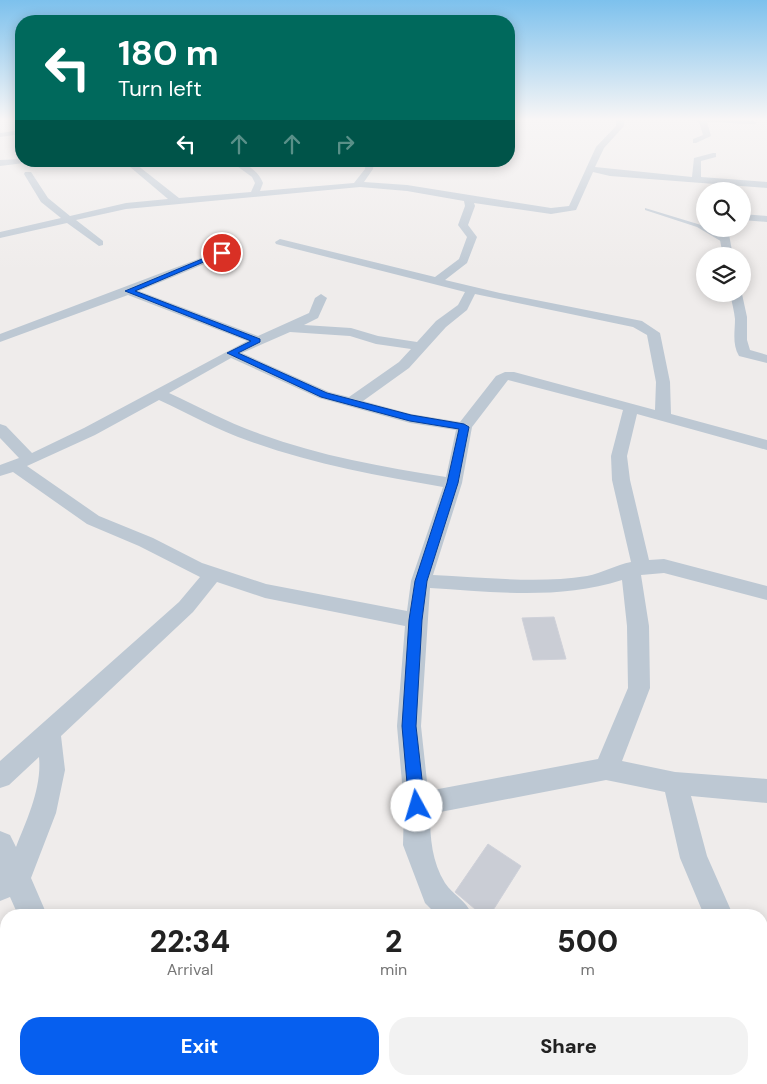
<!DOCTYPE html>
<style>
:root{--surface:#fff;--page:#f2f2f2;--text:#222;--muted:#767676;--accent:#065fef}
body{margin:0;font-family:"DM Sans",sans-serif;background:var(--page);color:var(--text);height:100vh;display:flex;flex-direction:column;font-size:19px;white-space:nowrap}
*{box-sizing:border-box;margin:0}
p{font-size:16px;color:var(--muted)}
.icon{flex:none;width:28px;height:28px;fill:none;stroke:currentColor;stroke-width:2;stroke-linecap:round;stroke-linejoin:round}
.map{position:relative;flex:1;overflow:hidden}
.sheet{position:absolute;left:0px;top:909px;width:768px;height:176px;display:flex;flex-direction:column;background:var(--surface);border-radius:20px 20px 0 0;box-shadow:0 2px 12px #0003}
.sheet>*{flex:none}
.hud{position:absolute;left:15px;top:15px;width:500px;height:152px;border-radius:20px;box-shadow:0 2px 12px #0003;background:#00695c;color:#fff;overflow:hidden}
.fabs{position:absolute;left:696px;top:182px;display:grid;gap:10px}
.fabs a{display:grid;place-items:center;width:55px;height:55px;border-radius:50%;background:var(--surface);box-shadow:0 2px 12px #0003;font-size:25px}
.pin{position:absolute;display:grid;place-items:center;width:42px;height:42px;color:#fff;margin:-21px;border:2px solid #fff;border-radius:50%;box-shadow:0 1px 5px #0007}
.me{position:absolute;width:55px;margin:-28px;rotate:354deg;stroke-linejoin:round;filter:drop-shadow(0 0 4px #0008)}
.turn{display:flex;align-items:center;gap:18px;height:105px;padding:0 20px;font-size:22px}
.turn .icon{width:65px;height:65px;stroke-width:2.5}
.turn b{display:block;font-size:35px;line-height:42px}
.lanes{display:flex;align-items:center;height:48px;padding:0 20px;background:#0003;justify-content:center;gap:25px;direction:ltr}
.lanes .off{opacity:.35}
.eta{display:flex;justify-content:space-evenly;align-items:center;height:85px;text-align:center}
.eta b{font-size:30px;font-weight:800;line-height:35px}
.cta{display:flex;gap:10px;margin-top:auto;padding:10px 20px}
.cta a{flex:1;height:58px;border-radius:20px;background:var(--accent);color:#fff;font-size:20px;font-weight:800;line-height:58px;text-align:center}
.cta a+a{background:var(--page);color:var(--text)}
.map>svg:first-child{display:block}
</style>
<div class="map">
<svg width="767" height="1084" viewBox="0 0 767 1084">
<rect width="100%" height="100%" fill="#efeceb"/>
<path fill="#cacdd5" stroke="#cfd1d9" d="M554,617l12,42 -33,1 -11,-42z
M488,844l33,22 -31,49h-8l-27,-23z"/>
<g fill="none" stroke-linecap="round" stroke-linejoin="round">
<path fill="#bdc8d3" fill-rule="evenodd" d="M645,208l56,17 28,17 -5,1 -27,-16 -52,-17z"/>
<path fill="#bdc8d3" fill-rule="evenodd" d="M616,119h8v7l-20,22 -9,19 97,10 2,-19 19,-5h3v4l-15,4v16l66,5v6l-157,-12 -17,-4 -17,38 -25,4 -77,-11 1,3 -7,19 9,12 -10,26 -22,17 55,13 142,28 18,12 10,49 1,32 96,26v10l-130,-36 -10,42 3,24 19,80 15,-1 103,27v14l-103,-27 -23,2 8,51 1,62 -28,73 53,11 92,7v24l-76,-7 16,60 26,59h-29l-24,-57 -15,-66 -59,-12 -176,34c0,24 2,48 15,69 8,12 21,17 27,32h-35l-12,-12 -22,-58 1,-40 -7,-79 8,-100 -140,-28 -48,-16 -24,30 -132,124 4,34 -9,43 -25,65 16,37h-29l-8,-18 -10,4v-70l10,4 6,12c11,-28 26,-59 23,-90l-30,28 -9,3v-27l179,-159 21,-25 -61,-31 -52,-22 -74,-52 -13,4v-11l19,-7 -19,-20v-14l6,2 26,27 52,-25 163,-87 -119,-46 -128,47v-8l222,-84 5,3 -1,2 -87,36 119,45 51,-23 6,-15 6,-4 6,4 -9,20 -14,7 47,3 27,8 39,6 19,-21 22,-16 7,-13 -189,-48 -1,-2 5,-3 155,38 24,-18 8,-22 -9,-12 7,-19 -1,-5 -57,-10 -47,-4 -234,22 -50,11 27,21v4l-4,1 -32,-23 -67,15v-6l61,-14 -20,-16 -17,-28 1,-2h6l17,26 22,18 56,-13 42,-4 -45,-38h9l47,37 72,-6 4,-9 -3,-6 -22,-16c14,0 28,9 33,22l-3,8 94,-8 11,-14 1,-8h8l-1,8 -9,13 43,3 144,23 18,-2 27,-59 20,-21zM475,294l158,33 14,8 9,47 -1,28 -141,-38h-9l-9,4 -36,46 -49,-8 -48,-13 46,-33 37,-41 21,-17zM290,332l60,4 26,8 35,5 -12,13 -50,35 -20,-5 -87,-39zM231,358l88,40 91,25 46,7 -10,47c-63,-10 -126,-21 -186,-43 -31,-11 -61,-27 -91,-41zM508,380l115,30 -12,46 1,24 19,82c-15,3 -29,11 -44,14 -50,8 -104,1 -154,-1l29,-92 10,-56zM159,400c30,14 59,30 90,41 63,23 129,35 194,46l-32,94 -4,30 -141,-27 -64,-21 -49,-25 -54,-22 -72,-50 68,-31zM622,580l5,46 1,62 -30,71 -170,32 -7,-65 9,-138c65,4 129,12 192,-8z
M683,119h58l17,3 -4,2 -47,-2 4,14 -15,7h-3v-4l10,-4 -4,-13z
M21,130v4l-21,3v-4z
M21,159l3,4 -24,3v-6z
M742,214l25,2v6l-25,-2z
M718,229h10l5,27h-10z
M730,294h12l5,23v23l3,10 17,5v8l-28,-7c-7,-12 -4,-24 -4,-37 -1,-8 -3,-17 -5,-25z
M95,1079h35l2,5h-35z
M585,1079h36l2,5h-36z"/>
</g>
<linearGradient id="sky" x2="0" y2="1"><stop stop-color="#7dc1ed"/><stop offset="0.44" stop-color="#f8f6f6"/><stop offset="1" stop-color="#f8f6f6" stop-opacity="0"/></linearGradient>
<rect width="767" height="271" fill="url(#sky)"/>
<path fill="#065fef" stroke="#043e9b" d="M219,252l6,1 -90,38 125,48v3l-22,11 89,40 84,22 53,9 5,3 -11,56 -31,98 -5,39 -6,106 9,80 -2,5 -6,2 -5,-2 -3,-5 -7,-80 7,-106 6,-39 32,-98 12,-54 -49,-8 -89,-24 -94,-44 24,-12 -126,-50z"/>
</svg>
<div class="fabs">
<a><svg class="icon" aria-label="search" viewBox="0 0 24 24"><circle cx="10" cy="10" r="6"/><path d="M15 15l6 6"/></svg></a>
<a><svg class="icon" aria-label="layers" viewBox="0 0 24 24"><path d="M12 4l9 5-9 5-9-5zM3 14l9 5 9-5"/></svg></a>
</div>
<div class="pin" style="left:222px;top:253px;background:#d93025"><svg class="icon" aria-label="arrive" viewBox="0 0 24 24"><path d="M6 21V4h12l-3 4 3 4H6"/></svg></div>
<svg class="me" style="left:417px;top:806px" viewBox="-20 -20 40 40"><circle r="19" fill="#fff"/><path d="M0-13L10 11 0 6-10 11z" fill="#065fef"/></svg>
<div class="hud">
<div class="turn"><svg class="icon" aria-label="left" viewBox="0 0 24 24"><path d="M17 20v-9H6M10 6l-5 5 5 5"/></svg><div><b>180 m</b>Turn left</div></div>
<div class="lanes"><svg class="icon" aria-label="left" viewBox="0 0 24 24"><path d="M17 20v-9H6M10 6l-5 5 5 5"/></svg><svg class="icon off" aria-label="ahead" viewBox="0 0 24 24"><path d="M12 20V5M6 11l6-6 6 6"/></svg><svg class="icon off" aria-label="ahead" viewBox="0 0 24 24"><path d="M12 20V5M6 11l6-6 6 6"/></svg><svg class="icon off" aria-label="right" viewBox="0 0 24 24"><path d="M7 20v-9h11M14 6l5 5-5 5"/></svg></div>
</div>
<section class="sheet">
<div class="eta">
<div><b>22:34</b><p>Arrival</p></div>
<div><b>2</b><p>min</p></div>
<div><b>500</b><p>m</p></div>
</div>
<div class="cta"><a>Exit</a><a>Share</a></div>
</section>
</div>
